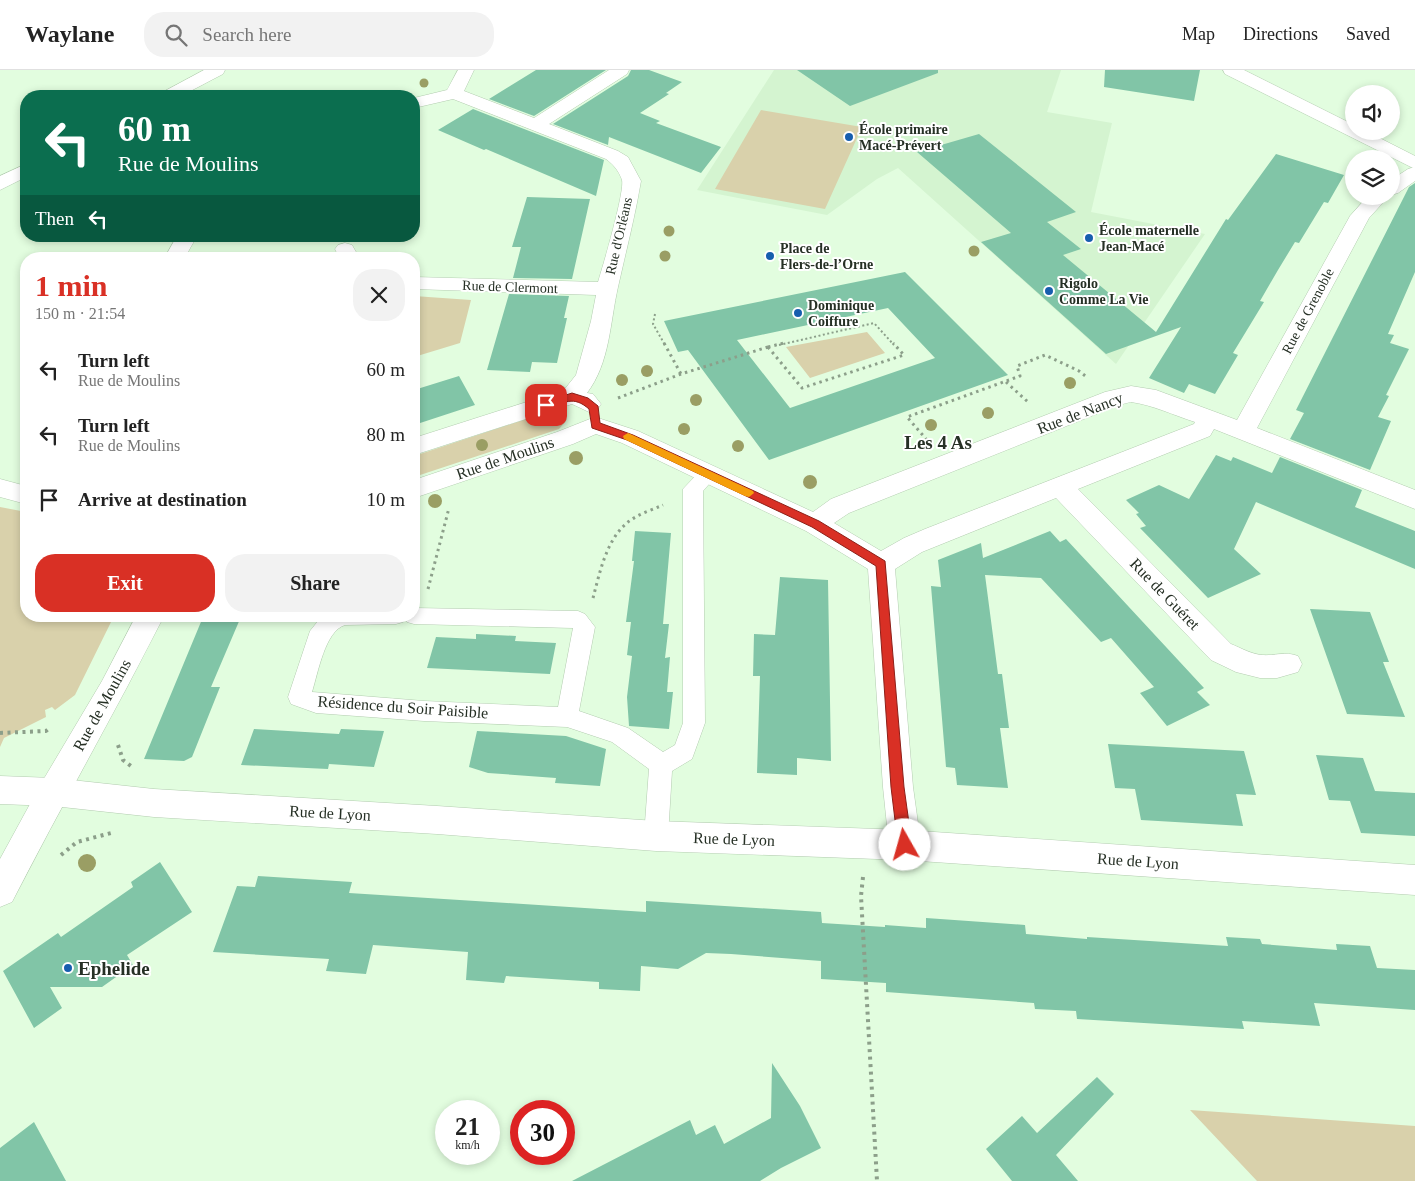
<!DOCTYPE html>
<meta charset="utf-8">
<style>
:root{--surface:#fff;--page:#f2f2f2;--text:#222;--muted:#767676;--line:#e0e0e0;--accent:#d93025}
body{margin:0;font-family:"Times New Roman",serif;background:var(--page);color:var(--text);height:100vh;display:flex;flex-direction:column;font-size:19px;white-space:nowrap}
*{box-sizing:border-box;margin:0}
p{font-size:16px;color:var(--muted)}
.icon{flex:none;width:28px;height:28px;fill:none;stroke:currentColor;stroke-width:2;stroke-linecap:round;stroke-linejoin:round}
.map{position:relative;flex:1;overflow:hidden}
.drawer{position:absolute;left:20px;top:182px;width:400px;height:370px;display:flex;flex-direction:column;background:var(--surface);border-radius:20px;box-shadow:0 2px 8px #0003}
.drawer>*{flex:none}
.hud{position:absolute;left:20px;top:20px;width:400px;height:152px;border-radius:20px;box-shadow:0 2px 8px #0003;background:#0b6e4f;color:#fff;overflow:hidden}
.buttons{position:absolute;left:1345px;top:15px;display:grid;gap:10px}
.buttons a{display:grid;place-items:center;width:55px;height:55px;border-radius:50%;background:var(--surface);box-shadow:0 2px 8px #0003;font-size:25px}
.speed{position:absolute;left:435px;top:1030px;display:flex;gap:10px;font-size:25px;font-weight:700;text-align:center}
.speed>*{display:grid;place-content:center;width:65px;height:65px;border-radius:50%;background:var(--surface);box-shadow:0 2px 8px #0003;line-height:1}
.speed small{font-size:12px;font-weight:400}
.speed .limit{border:8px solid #d22;background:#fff;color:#111}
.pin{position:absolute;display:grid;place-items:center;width:42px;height:42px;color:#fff;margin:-21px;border-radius:10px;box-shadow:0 2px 8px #0006}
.me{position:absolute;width:55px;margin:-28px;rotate:353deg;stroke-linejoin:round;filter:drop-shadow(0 0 4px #0008)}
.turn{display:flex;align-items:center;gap:18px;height:105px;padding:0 15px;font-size:22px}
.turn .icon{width:65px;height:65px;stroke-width:2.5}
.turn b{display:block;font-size:35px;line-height:42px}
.then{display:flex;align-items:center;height:48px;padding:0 15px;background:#0003;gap:10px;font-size:19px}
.round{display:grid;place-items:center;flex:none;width:52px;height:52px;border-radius:20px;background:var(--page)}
.head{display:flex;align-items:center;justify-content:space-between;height:85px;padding:0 15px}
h1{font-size:30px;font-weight:700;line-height:38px;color:var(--accent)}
.cta{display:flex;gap:10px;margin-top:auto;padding:10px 15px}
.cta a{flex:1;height:58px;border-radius:20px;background:var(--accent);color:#fff;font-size:20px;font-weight:700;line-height:58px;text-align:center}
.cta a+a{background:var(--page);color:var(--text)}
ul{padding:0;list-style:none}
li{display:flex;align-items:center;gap:15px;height:65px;padding:0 15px}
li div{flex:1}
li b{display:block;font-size:19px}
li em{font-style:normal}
header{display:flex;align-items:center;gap:30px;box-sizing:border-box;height:70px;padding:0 25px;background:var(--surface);border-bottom:1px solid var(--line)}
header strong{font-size:24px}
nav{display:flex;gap:28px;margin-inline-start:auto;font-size:18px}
.search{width:350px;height:45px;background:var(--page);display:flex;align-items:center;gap:12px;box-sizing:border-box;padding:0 18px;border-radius:20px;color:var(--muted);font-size:19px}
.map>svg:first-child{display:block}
</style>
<header>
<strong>Waylane</strong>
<div class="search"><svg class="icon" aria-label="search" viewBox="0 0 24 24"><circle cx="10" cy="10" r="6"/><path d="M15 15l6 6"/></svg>Search here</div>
<nav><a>Map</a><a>Directions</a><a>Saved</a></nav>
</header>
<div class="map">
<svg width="1415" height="1111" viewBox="0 0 1415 1111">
<rect width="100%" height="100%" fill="#e2fddf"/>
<path fill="#d4f4d0" d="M774,0h287l-14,42 65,11 -21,89 114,22 -89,130 -218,-196 -21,11 -50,36 -130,-25z"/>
<path fill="#d9d1ab" d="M761,40l101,17 -37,82 -110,-20z
M414,226l57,4 -11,43 -46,14z
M867,262l18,21 -75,25 -24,-31z
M554,342l7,3 5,6 -7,8 -145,48v-21l121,-40z
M0,437l26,5v104h88l-39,79 -20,15 -3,-3 -7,3 1,7 -42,21 -4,9z
M1190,1040l225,16v55h-158z"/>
<path fill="#81c5a7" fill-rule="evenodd" d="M536,0h70l-72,46 -45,-17z
M631,0h18l33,12 -16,11 3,1 -29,19 20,8 -4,2 65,24 -20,26 -92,-36 -1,8 -55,-21 75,-48z
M797,0h141v3l-88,33z
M1105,0h95l-6,31 -90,-14z
M473,39l131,51 -8,36 -110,-47 -2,1 -46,-20z
M979,64l97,78 -29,10 34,27 -18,6 93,77 70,-113 2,1 48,-66 68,21 -16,28 -4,-1 -25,41 -4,-1 -17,28 -18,31 4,1 -31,51 5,2 -23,39 -26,-10 -5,9 -35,-15 32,-51 -75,27 -125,-112 30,-9 -94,-81z
M1415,113v89l-27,62 6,1 -4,8 19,6 -23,46 3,1 -11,21 13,4 -21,49 -80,-31 14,-26 -8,-3 113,-223z
M527,127l63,2 -18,80 -59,-1 8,-31h-9z
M905,202l103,103 -239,85 -81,-110 -10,2 -14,-31zM888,238l47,50 -145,50 -53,-68z
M509,224l60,2 -5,22h3l-10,45 -25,-1 -2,10 -43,-2z
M459,306l16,29 -61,20v-35z
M1216,385l15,6 2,-4 39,16 8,-16 82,33 -7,17 60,24v38l-159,-67 -22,47 27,25 -53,24 -68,-70 6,-2 -10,-12 3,-1 -13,-13 33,-15 30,14z
M635,461l36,2 -8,91h6l-4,34 5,-1 -3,35h6l-4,37 -40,-3 -2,-29 5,-41 -5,-1 4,-33h-5l8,-61h-2z
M1050,461l10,11 6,-3 138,149 -7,4 13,13 -43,21 -27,-33 14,-6 -43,-49 -10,4 -60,-64 -56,-3 13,99h4l7,54h-9l8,60 -51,-3 -2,-17 -9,-1 -15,-181 10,1 -3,-27 43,-17 2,15z
M780,507l48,3 3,181 -34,-3v17l-40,-2 3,-97h-7l1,-42 21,1z
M1310,539l60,3 19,50h-6l22,55 -58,-3z
M203,547l37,2 -29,68h9l-28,70 -8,4 -40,-2z
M476,564l40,2 -1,5 41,2 -6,31 -123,-6 9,-31 40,2z
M254,659l85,5 2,-5 43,2 -10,36 -45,-3 -1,5 -87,-4z
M477,661l89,5 40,13 -6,37 -45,-3 1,-5 -68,-5 -19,-6z
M1108,674l136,7 12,44 -20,-1 7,32 -102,-6 -6,-31 -20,-1z
M1316,685l47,3 12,33 40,2v43l-54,-3 -11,-32 -21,-1z
M160,792l32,50 -65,43 6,10 -31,22h-52l12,21 -28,20 -31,-57 55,-38 3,4 72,-50 -2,-5z
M258,806l94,6 -3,11 158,10 139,9v-11l175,11 1,11 63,4v-2l41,3v-10l99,7 1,9 61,5v-2l141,9 -2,-9 34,2 2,5 75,6 -1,-6 34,2 7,22 38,2v40l-101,-7 6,23 -78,-5 2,8 -167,-10 -1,-8 -41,-2 -1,-6 -148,-11v-9l-65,-4v-18l-90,-7 -25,-1 -28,16 -37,-3 -1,25 -41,-2v-7l-93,-6 -2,7 -38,-3 2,-28 -95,-7 -7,29 -40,-3 3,-12 -116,-7 24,-66 18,1z
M772,993l28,43 21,42 -40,20 -21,13h-188l118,-61 6,15 19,-10 9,19 47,-26z
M1097,1007l17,17 -58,61 22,26h-66l-26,-32 36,-33 15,17z
M34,1052l32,59h-66v-33z"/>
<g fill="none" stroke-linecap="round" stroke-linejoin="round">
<defs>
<path id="service" d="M708,398l7,2 2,5 -14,16 2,232 -13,36 -20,12 -4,65 -3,8 -9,3 -9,-3 -3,-8 5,-67 -37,-27 -45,-15 -143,-6 -108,-8 -25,-9 -3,-7 22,-66 12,-15h92v-8l164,3 7,3 10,13 -16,84 49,17 35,24 12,-7 8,-22v-234l18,-19zM405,549l2,3 7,2 159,4 -15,79 -134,-6 -112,-9c6,-19 13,-61 33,-67l51,-1 7,-2z"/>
<path id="minor" d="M204,0h21l-2,4 -42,22h-21l3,-4z
M458,0h16l-10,21 70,27 75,-48h20l-2,4 -78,50 69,27 10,6 13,24c-6,36 -15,70 -23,106 -8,35 -8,76 -31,106l6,1 8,10 -4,6 -8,2 -17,-8 -158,51v-17l150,-48 12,-15 15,-54 5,-26 -182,-6v-12l184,5c5,-16 27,-91 24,-102 -3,-9 -9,-16 -16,-21l-153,-60 -39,9v-10l33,-8z
M26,94v13l-26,13v-14z
M1415,97v14l-17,12 -7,2v-15l17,-11z
M1368,126h21l-20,22 -112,210 158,62v19l-201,-80 -4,7 -132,53 153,155c10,4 20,10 31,11 13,1 23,-4 36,1l4,8 -4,8 -21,6h-17l-24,-6 -25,-12 -155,-162 -134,54 -27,17 18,218 8,58 -5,10 -11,5 -11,-5 -5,-10 -6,-58 -15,-218 -62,-38 -184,-88 -26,-9 -23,10 -159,54v-18l143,-48 38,-15 43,14 175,81 18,-13 274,-107 26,-6 25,4 81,30 113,-204zM1131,332c22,3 42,13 64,20l-1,2 -269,105 -21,9 -23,13 -47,-28 15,-10 270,-108z
M177,166h20l-13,23h-20z
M345,173l7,2 8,14h-20l-5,-10 3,-4z
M0,409l26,7v18l-26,-7z
M136,546h28c-49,97 -103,190 -152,286l-12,5v-48l42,-77 60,-101z"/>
<path id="tertiary" d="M0,706l53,2 101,11 283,17 219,15 249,9 510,35v30l-510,-35 -249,-9 -219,-17 -283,-17 -101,-11 -53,-2z"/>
<path id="secondary" d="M1223,0h21l110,55v6h12l49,25v13l-190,-95z"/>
</defs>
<use href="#service" stroke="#b3ccb0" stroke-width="1"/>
<use href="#minor" stroke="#b3ccb0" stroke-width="1"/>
<use href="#tertiary" stroke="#b3ccb0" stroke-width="1"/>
<use href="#secondary" stroke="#b3ccb0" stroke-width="1"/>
<path stroke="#8c9f8a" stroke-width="2" stroke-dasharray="2 2.5" stroke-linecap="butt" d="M655,244l-2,10 12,21
M779,275l95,-22 20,22"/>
<path stroke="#8c9f8a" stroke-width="3" stroke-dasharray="2.5 4" stroke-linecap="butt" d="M664,273l17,31
M768,277l34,41 102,-33 -11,-12
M768,277l16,-4
M1006,312l22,20
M618,328l63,-24 87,-27
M927,370l-20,-23 113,-41 -3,-10 28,-11 34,16 9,7
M428,519l21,-81
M593,528c7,-26 13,-58 35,-76 10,-8 24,-12 35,-17"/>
<path stroke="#8c9f8a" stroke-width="4" stroke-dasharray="3 4.5" stroke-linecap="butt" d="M0,663l46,-2 5,-4
M118,675l5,15 8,6
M61,785l16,-13 34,-9
M863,807l-2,19 16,285"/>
<use href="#service" fill="#fff" fill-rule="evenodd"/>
<use href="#minor" fill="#fff" fill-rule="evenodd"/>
<use href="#tertiary" fill="#fff" fill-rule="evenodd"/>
<use href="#secondary" fill="#fff" fill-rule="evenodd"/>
</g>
<g fill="#9a9e64">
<circle cx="424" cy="13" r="4.5"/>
<circle cx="669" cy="161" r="5.5"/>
<circle cx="974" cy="181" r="5.5"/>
<circle cx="665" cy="186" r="5.5"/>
<circle cx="647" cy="301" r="6"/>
<circle cx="622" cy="310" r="6"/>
<circle cx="1070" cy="313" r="6"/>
<circle cx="696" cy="330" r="6"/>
<circle cx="988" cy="343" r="6"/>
<circle cx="931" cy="355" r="6"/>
<circle cx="684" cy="359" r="6"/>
<circle cx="482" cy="375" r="6"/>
<circle cx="738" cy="376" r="6"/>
<circle cx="576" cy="388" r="7"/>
<circle cx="810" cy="412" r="7"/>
<circle cx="435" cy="431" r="7"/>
<circle cx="87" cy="793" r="9"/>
</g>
<path fill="#d93025" stroke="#8d1f18" d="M572,323l16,5 10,8 2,17 33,12 186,86 66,40 19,226 8,58 -2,5 -5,1 -5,-1 -2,-5 -7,-58 -15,-221 -64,-39 -185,-87 -35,-12 -3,-19c-16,-14 -24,-6 -43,-1l-5,-3 1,-2z"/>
<path fill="#f59e0b" d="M628,363l125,58 1,2 -5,4 -4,-1 -121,-57 -1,-3z"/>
<g fill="#175eae" stroke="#fff" stroke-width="2">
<circle cx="849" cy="67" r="5"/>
<circle cx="1089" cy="168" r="5"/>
<circle cx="770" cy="186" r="5"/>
<circle cx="1049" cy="221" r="5"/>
<circle cx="798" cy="243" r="5"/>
<circle cx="68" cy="898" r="5"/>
</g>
<g text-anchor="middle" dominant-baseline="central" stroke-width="4" stroke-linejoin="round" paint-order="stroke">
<g font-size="14" font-weight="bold" fill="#263025" stroke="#fff" text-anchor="start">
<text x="859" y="59">École primaire<tspan x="859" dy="16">Macé-Prévert</tspan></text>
<text x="1099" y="160">École maternelle<tspan x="1099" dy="16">Jean-Macé</tspan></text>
<text x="780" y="178">Place de<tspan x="780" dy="16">Flers-de-l’Orne</tspan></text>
<text x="1059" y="213">Rigolo<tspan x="1059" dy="16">Comme La Vie</tspan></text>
<text x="808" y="235">Dominique<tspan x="808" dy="16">Coiffure</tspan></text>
</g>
<g font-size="14" fill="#263025" stroke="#fff">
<text transform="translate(619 166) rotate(-77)">Rue d'Orléans</text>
<text transform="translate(510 217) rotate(2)">Rue de Clermont</text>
<text transform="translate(1308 241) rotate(-62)">Rue de Grenoble</text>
</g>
<g font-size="16" fill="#263025" stroke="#fff">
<text transform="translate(1080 343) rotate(-21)">Rue de Nancy</text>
<text transform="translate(505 388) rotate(-19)">Rue de Moulins</text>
<text transform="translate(1165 524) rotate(46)">Rue de Guéret</text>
<text transform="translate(102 635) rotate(-61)">Rue de Moulins</text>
<text transform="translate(403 637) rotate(4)">Résidence du Soir Paisible</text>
<text transform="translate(330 743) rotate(3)">Rue de Lyon</text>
<text transform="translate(734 769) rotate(2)">Rue de Lyon</text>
<text transform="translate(1138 791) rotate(4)">Rue de Lyon</text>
</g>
<g font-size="19" font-weight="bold" fill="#263025" stroke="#fff">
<text x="938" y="372">Les 4 As</text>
</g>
<g font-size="19" font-weight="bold" fill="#263025" stroke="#fff" text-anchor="start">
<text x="78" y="898">Ephelide</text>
</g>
</g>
</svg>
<div class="buttons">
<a><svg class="icon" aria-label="sound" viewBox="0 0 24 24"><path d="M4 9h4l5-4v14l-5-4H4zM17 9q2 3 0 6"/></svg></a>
<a><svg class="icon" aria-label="layers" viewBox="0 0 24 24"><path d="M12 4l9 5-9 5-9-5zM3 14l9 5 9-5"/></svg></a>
</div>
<div class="speed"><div>21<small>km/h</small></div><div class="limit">30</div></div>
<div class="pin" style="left:546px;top:335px;background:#d93025"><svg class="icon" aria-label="arrive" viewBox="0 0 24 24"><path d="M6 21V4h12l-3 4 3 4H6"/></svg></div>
<svg class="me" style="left:905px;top:775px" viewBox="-20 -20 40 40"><circle r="19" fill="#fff"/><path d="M0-13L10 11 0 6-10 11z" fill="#d93025"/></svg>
<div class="hud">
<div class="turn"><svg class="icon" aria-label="left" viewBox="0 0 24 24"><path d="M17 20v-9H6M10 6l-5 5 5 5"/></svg><div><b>60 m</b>Rue de Moulins</div></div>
<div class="then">Then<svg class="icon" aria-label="left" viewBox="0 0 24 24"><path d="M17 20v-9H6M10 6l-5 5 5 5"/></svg></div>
</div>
<section class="drawer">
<div class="head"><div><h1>1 min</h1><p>150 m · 21:54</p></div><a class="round"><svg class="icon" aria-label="close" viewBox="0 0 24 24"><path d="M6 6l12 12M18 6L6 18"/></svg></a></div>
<ul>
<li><svg class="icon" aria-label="left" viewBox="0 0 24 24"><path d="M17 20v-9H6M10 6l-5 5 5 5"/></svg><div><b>Turn left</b><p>Rue de Moulins</p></div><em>60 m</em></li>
<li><svg class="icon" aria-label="left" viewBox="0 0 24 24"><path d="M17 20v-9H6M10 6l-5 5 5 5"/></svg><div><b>Turn left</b><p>Rue de Moulins</p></div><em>80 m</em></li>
<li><svg class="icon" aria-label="arrive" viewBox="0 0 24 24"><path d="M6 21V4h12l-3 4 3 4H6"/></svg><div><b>Arrive at destination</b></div><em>10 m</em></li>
</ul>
<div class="cta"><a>Exit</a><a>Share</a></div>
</section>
</div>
